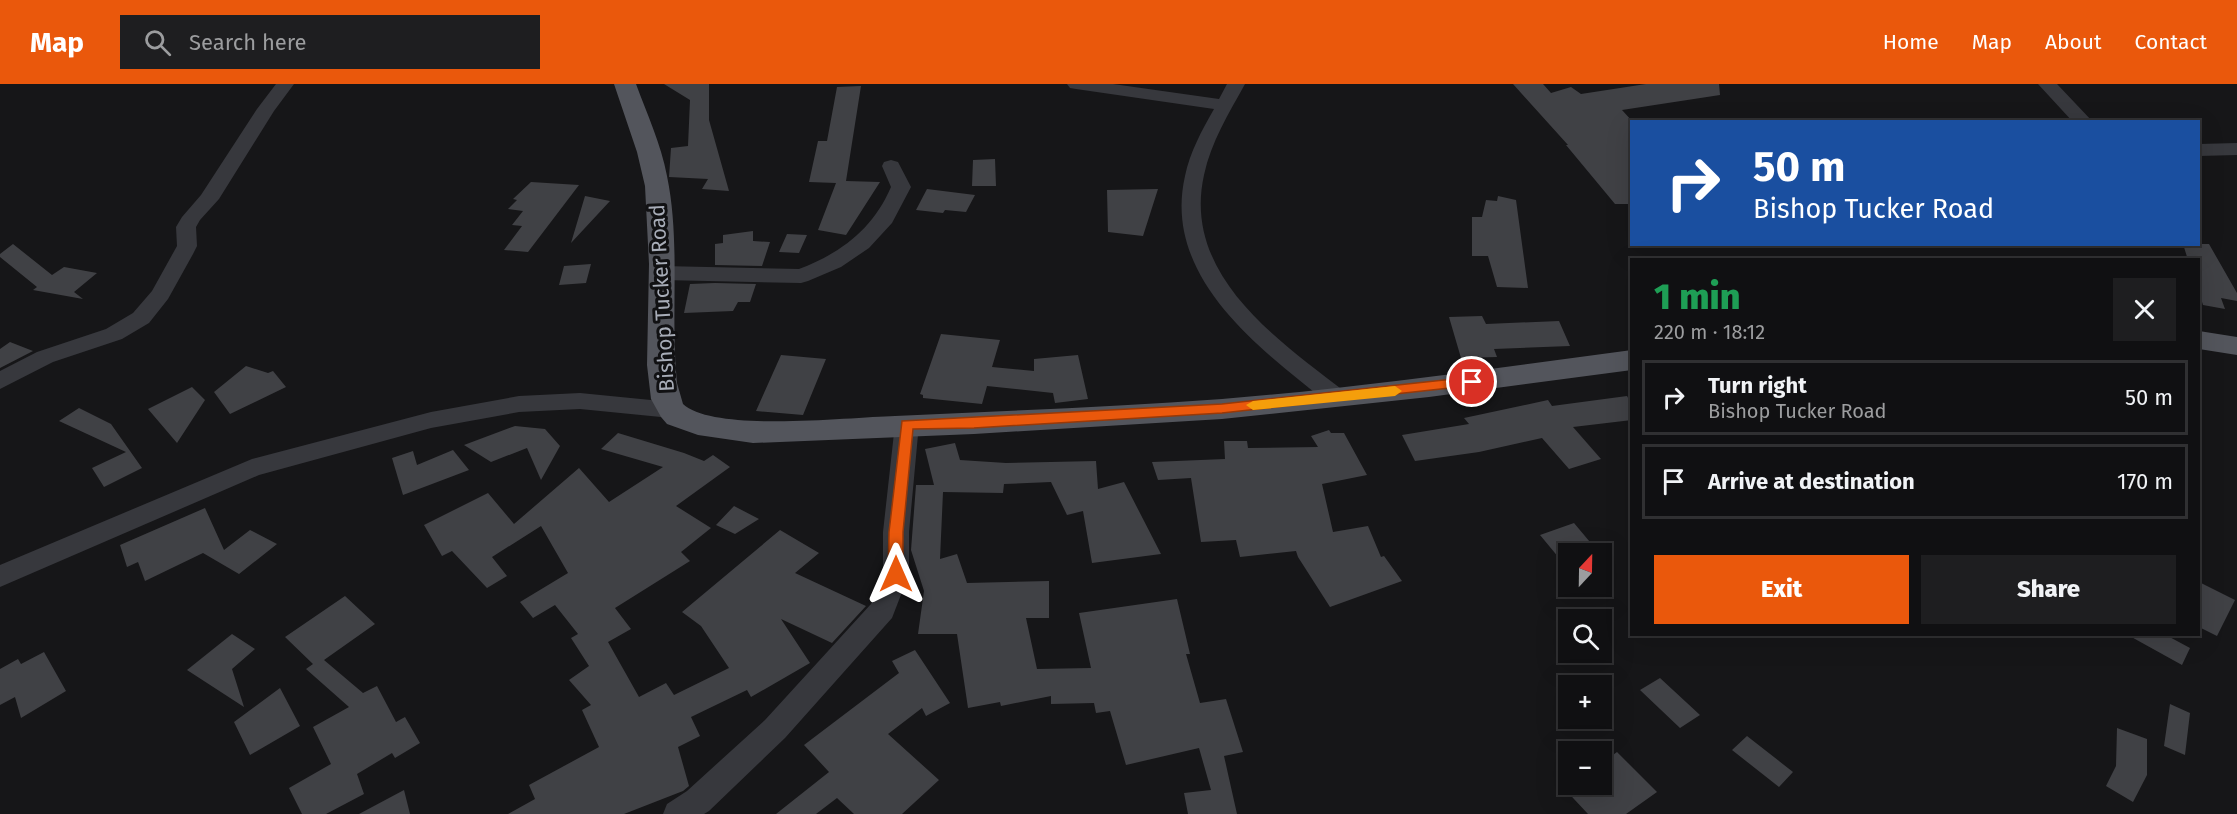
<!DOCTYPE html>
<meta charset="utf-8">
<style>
:root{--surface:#101012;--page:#1e1e20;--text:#f1f3f6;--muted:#9c9d9f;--line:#303032;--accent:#ea580c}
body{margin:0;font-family:"Fira Sans",sans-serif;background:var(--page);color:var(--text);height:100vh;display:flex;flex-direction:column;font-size:22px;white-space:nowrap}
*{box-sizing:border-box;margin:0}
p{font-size:20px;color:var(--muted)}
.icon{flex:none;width:33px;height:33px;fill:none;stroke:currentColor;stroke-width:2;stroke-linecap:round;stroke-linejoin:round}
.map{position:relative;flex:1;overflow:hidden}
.panel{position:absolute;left:1630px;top:174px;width:570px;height:378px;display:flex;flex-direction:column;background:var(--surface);border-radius:0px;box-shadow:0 6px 24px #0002,0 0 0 2px var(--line)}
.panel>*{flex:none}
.banner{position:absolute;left:1630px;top:36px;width:570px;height:126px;border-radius:0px;box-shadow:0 6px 24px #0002,0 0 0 2px var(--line);background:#1a4fa0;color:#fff;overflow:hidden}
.needle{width:39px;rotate:22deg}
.buttons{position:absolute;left:1558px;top:459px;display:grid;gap:12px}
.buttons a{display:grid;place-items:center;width:54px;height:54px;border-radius:0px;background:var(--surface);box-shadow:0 6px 24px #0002,0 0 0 2px var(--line);font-size:30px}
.pin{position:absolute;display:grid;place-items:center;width:51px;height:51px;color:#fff;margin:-26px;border:3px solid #fff;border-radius:50%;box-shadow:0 2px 6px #0007}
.me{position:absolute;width:66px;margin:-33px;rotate:0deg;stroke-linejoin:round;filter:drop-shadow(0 0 4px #0008)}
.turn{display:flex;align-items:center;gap:21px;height:126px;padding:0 24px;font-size:27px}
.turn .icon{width:78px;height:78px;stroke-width:2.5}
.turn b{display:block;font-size:42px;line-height:51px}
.round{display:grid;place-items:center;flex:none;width:63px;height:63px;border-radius:0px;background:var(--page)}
.summary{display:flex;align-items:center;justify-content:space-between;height:102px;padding:0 24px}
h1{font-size:36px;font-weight:800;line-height:45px;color:#1e9e55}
.cta{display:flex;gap:12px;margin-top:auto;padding:12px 24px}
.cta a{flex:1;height:69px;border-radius:0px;background:var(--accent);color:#fff;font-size:24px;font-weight:800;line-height:69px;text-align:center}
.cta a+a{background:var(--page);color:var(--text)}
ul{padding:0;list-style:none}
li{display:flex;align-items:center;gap:18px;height:75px;margin:0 12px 9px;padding:0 12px;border:3px solid var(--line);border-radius:0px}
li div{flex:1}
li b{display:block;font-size:22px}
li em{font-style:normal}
header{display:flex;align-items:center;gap:36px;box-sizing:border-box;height:84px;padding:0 30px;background:var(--accent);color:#fff}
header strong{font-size:28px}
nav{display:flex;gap:33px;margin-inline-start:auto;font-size:21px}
.search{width:420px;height:54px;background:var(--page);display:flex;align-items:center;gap:15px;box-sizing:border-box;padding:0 21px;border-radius:0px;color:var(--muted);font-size:22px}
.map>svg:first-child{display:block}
</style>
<header>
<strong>Map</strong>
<div class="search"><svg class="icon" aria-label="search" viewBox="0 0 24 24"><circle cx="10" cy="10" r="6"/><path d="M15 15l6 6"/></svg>Search here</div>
<nav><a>Home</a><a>Map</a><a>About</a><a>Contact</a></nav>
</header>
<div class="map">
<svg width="2237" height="730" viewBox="0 0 2237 730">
<rect width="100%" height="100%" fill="#161618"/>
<path fill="#404145" d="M664,0h45v36l20,71 -27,-2 6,-10 -39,-2 2,-29 17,-2 2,-46z
M1513,0h30l8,9 20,-6 10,7 65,-10h73l1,11 -98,15 10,11v83h-17l-49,-59h2z
M861,2l-15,95 34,1 -34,53 -28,-5 18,-47 -27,-1 9,-41h9l10,-54z
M995,75l1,27h-24l1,-26z
M531,98l48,3 -51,67 -24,-2 18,-24 -10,-1 11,-14 -15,-2 9,-9 -4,-1z
M927,105l48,6 -9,17 -21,-2 -2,3 -27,-3z
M1158,105l-15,47 -35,-4 -1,-42z
M585,112l25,5 -39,42z
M1498,112l18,4 12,88 -31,-1 -9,-31h-16v-39h10l4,-17 11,1z
M753,147v10l17,1 -8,24 -47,-1v-21l8,-1v-8z
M787,150l20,1 -8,18 -20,-1z
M13,160l39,31 12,-8 33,6 -23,19 9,7 -50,-9 4,-3 -37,-30v-3z
M2183,160h26l28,49v8l-16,-3 4,11 -22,-4 -4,-13v-32h-11z
M591,180l-5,19 -27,2 5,-19z
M690,200l25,-1 41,1 -6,18h-12l-5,9 -49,2z
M1482,232l4,8 73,-3 11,25 -76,3 3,8 -36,1 -12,-41z
M941,250l59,6 -8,27 42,4v-12l44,-4 10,44 -33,4 -2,-10 -66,-7 -5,18 -59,-6v-3l-3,-1z
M10,258l23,9 -33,17v-19z
M781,271l45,4 -23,56 -47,-4z
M246,282l22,7 5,-2 13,16 -56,27 -16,-22z
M192,303l13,13 -28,43 -29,-34z
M1627,312l5,9v15l-59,7 28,32 -32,10 -27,-31 -63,14 -64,9 -13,-26 67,-11 -5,-6 84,-18 4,6z
M79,324l32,16 31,44 -38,19 -12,-19 34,-16 -67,-31z
M515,342l30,3 15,17 -19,34 -14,-32 -36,14 -27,-17z
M1329,346l2,3h13l23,42 -45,9 11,48 35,-6 13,31 3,-1 18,25 -72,26 -32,-50 -2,-6 -56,6 -4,-17 -35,2 -10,-64 -33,2 -6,-18 73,-3 -1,-18h23l1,7 70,-1 -7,-11z
M618,349l66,20 20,8 9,-6 17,12 -54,39 35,22 -30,24 9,9 -75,47 16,21 -23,13 31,55 27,-14 8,12 55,-27 -28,-42 -19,-14 98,-82 39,23 -24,20 71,33 -34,37 -51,-24 29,44 -59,34 -4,-7 -56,27 9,19 -22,11 11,39 -6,5 -59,23h-116l27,-15 -6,-14 70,-38 -17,-37 9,-5 -22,-25 20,-14 -18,-28 7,-4 -23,-29 -22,13 -13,-16 48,-29 -27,-47 -49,31 15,19 -20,12 -35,-37 -10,5 -18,-31 64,-32 26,31 65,-56 30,34 54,-35 -62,-18z
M955,359l5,17 46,3 90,-2 2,28 26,-7 37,72 -69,9 -9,-52 -16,4 -16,-33 -47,2 -1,9 -60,-1 -3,67 17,-5 10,29 82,-2v37h-23l11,51 54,-1 -12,-55 98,-14 13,55h-4l14,49 26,-4 17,53 -19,4 13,58h-49l-4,-21 27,-3 -12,-42 -73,17 -16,-54 -14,2 -2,-10 -43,1v-8l-50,10 -1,-4 -32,6 -11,-74h-39l6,-43 -13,-41 5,-65h18l-9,-36z
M453,366l16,20 -66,25 -11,-37 21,-7 4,14z
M734,422l25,13 -24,15 -19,-9z
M205,424l19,42 26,-20 27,14 -38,30 -36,-21 -58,28 -7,-19 -11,5 -7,-22z
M1574,439l26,31h-31v16l-29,-35z
M2199,498l36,18 -18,36 -18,-9z
M345,512l30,28 -51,36 39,33 14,-7 19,36 9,-5 15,26 -25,15 -3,-5 -35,21 7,20 -38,20h-24l-13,-26 42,-24 -18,-37 36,-20 -43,-38 7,-5 -28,-27z
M232,550l23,15 -23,20 12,38 -57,-37z
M2126,550h38l26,14 -8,17z
M915,566l35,53 -24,13 -4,-8 -34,26 51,46 -37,34h-48l-17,-16 -21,16h-40l53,-42 -25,-27 95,-72 -7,-12z
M44,568l22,39 -45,27 -6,-21 -15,8v-36l18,-10 3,5z
M1660,594l40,37 -20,13 -40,-38z
M280,604l20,38 -50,29 -16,-33z
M2170,620l20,9 -5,42 -21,-9z
M2117,644l30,11v36l-14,27 -27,-16 10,-20z
M1747,652l46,36 -14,15 -47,-37z
M1617,668l40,40 -31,22h-38l-28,-30h42v-21z
M404,706l6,24h-51z"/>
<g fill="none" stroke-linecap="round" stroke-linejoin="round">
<path fill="#37383d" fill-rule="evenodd" d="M276,0h18l-20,27 -55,88 -19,21 -4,7 1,19 -4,8 -25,45 -19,24 -27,16 -69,23 -53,27v-18l37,-19 69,-23 27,-16 19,-22 25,-45 -1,-19 6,-10 19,-22 56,-86z
M1067,0h46l106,15 8,-15h18c-16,29 -34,58 -41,91 -22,99 72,164 140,216l4,6 -4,6 -8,2 -8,-2c-69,-55 -166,-126 -143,-227 5,-24 17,-46 29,-67l-138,-20 -6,-1z
M2038,0h19l36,38h-20z
M2237,59v12l-38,1v-12z
M891,76l7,2 13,25 -19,36 -23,25 -28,19 -33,14 -7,2 -139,-3 -7,-2 -3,-5 3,-5 7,-2 137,3c42,-16 74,-40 92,-82l-9,-21 2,-4z
M580,309l91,9 8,2 4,6 -4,6 -8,2 -91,-9 -61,3 -88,16 -172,47 -259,112v-22l252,-106 179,-47 88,-16z
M907,332l8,2 4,6 -10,108v42l-17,44 -107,120 -76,73 -5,3h-41l4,-10 20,-13 78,-71 106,-116 12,-30v-42l12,-108 4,-6z"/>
<path fill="#53555c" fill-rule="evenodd" d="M614,0h22c11,30 25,60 31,92 14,68 3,138 10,207l6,21c31,29 167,13 212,12 109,-5 218,-9 327,-17 137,-11 274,-31 410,-49v20l-203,27 -207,22 -248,15 -221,9 -55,-8 -31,-11 -6,-7 -10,-18 -4,-34 2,-101 -4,-78 -8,-34z
M2199,247l38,6v18l-38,-6z"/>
</g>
<path fill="#ea580c" stroke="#983908" stroke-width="1.5" d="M1472,293l5,1 2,4 -2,3 -255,28 -248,15 -61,1 -10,103v42l-2,4h-10l-3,-4 1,-42 13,-111 320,-17z"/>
<path fill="#f59e0b" d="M1395,302l7,5 -7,5 -142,14 -7,-5 7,-4z"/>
<g text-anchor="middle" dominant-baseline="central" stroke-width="6" stroke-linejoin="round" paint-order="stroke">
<g font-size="21" fill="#a8adb8" stroke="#111113">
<text transform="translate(662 214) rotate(-93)">Bishop Tucker Road</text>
</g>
</g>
</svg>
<div class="buttons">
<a><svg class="needle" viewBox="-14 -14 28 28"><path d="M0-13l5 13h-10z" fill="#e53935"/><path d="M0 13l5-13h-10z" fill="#9c9d9f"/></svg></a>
<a><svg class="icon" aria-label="search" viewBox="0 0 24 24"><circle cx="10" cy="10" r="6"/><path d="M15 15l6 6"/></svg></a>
<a>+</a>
<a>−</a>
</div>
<div class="pin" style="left:1472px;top:298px;background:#d93025"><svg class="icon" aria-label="arrive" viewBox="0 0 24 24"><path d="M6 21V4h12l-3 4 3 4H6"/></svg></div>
<svg class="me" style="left:896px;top:490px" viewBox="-20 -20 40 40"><path d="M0-17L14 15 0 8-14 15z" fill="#ea580c" stroke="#fff" stroke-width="4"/></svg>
<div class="banner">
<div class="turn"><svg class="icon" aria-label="right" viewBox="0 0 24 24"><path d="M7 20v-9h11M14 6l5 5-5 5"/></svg><div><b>50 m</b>Bishop Tucker Road</div></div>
</div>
<section class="panel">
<div class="summary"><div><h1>1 min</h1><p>220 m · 18:12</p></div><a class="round"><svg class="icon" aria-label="close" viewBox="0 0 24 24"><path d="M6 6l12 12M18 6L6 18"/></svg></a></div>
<ul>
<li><svg class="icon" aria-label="right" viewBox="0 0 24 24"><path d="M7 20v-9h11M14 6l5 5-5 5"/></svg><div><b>Turn right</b><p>Bishop Tucker Road</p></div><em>50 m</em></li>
<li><svg class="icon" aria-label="arrive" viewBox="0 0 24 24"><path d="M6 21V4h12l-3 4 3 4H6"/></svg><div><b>Arrive at destination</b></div><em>170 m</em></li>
</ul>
<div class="cta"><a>Exit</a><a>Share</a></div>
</section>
</div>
